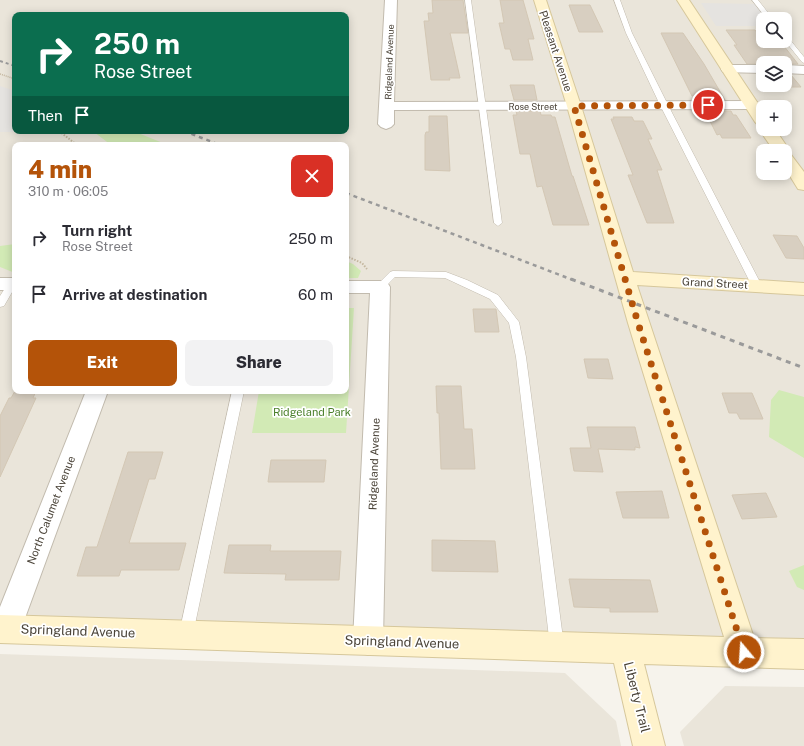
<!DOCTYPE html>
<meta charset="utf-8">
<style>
:root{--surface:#fff;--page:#f2f2f3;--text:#2b2b33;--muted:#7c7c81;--accent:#b45309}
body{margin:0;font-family:"Public Sans",sans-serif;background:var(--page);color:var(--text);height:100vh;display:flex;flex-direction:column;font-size:15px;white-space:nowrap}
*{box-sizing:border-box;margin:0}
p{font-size:13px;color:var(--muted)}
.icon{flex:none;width:22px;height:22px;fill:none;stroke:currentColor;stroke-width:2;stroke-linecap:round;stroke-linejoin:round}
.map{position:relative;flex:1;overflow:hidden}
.sheet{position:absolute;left:12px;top:142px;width:337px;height:252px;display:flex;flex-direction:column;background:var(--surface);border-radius:8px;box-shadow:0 2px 10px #0003}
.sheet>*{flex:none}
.hud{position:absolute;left:12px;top:12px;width:337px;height:122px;border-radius:8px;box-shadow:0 2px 10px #0003;background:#0b6e4f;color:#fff;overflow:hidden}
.controls{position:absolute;left:756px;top:12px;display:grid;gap:8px}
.controls a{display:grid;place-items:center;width:36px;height:36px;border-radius:8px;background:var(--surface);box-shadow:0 2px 10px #0003;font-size:20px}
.pin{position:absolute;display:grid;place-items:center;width:34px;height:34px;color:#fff;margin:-17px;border:2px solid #fff;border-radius:50%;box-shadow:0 1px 4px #0007}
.me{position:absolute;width:44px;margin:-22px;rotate:342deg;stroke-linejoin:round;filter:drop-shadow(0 0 3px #0008)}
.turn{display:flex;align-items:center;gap:14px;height:84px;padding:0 16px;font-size:18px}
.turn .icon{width:52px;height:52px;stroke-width:2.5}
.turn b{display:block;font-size:28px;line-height:34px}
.then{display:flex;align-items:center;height:38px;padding:0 16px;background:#0003;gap:8px;font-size:15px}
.round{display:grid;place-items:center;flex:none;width:42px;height:42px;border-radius:8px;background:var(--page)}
.summary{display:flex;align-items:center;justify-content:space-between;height:68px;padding:0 16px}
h1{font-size:24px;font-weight:800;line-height:30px;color:var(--accent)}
.primary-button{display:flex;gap:8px;margin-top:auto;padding:8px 16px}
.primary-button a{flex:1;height:46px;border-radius:8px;background:var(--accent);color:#fff;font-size:16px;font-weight:800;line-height:46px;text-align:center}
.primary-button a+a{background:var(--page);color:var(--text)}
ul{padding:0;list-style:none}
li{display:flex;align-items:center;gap:12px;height:56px;padding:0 16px}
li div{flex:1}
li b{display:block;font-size:15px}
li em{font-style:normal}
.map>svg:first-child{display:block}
</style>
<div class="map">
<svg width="804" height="746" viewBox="0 0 804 746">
<rect width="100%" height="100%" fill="#f6f3ec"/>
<path fill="#eae5da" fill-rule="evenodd" d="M0,0h804v654l-804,-25zM15,15h331v116h-331zM763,19h22v22h-22zM763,63h22v22h-22zM763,107h22v22h-22zM15,145h331v246h-331zM763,151h22v22h-22z
M0,654l565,19 51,48 5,25h-621z
M725,686l79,1v59h-120l-4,-14z"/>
<path fill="#d2eab5" d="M83,131h50l35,14h-57l-17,-13z
M15,244v29l-15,-6v-21z
M346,261l7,3 8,7 -3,7h-12z
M346,308h8l-8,125h-94l7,-42h87z
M779,390l25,7v61l-35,-21 2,-37z
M804,565v25l-7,-3 -8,-16z"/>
<path fill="#e5e3e0" d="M701,3l54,1 12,15h-4v7h-47z
M0,86l15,5v40h11l-2,1h-24z"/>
<path fill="#d8cfc1" stroke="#d3c7b4" d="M432,0h31l5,33h-18l10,45h-11l1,2h-19l-7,-59h5l-1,-8h5z
M500,0h23l11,39h-6l5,21h-20l-3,-11h-5l-6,-26h5z
M569,5h21l13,27h-24z
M726,30h29l8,11h17l18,23h-51l-13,-19h3z
M661,33h22l21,31 21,36h-27l-2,-4h-4z
M785,74l6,1 10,12h-35l-2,-2h21z
M510,85h24l3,15h-23z
M516,111h24l1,4h10l1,2h3l17,59h1l16,49h-36l-11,-39 -5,1 -7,-33h-10l-7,-39h4z
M705,111h26l2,4h3l15,23h-29l-2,-4 -3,1z
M429,116h18l3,55 -25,-1v-35l1,-3h3z
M613,117h19l2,4h9l9,18h-4l14,31h-5l17,53h-27l-19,-48h5l-22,-56h3z
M773,235l24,1 7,12v11l-18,-1z
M473,309h23l3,23h-24z
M584,359h24l5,20 -25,-1z
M436,386h25l3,43h8l3,40h-34l-2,-56h-2z
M15,391h21l-3,7h3l-36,79v-61l9,-18h2z
M722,393h30l11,26h-23l-3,-6h-8z
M587,427h48l5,21 -5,-1v3l-37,-1 5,23 -29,-1 -4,-23h21z
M128,452h35l-8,27h-6l-20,64h57l-7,27h-58l-2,6h-42l9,-29h11z
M271,460h55l-2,22h-56z
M662,491l7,27h-46l-7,-26z
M766,493l11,24 -35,2 -10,-24z
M432,540l63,1 3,31 -66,-1z
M229,545h42l-1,6h71l-2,29h-54l1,-6 -62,-1z
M569,579l81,1 8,32h-48v-4l-36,-1z"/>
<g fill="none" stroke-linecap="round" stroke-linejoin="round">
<defs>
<path id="lane" d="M465,0h6l31,223 -4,3 -4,-3z
M614,0h6l12,33 36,72 94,181 -2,2h-6l-2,-2 -92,-181 -34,-72z
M752,0h6l15,19h-6z
M785,35l2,1 17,21v6l-2,-1 -17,-21z
M393,271l53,1 21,8 31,15 21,27 7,35 38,289 -2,5 -5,2 -5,-2 -2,-5 -34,-289 -7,-34 -19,-24 -45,-21 -50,-1 -12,12h-6l-2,-2 15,-15z
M12,281l3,1v5l-11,19 -4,1v-11l9,-14z
M232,391h12l-51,243 -2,5 -5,2 -5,-2 -2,-5z"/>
<path id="street" d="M385,0h12l-3,102 358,-1 5,1 2,3 -2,3 -5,1 -358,1v14l-3,3 -5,2 -5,-2 -3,-3z
M728,65h35v8l-40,-1 -2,-3 2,-3z
M785,65l19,1v8l-19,-1z
M0,278h15v12h-15z
M346,281h34l7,1 3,5 -7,354 -5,10 -10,4 -10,-4 -5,-10 17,-348h-24z
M86,391h22l-87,238 -5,10 -10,4 -6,-2v-34z"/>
<path id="secondary" d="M534,0h12l35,106 52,166 171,11v12l-167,-10 117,353 50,1v30l-160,-5 21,82h-32l-19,-83 -614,-20v-28l724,22 -96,-314 -61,-217z
M677,0h12l74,111v18h12l15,22 -1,1 15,20v18l-6,-1 -13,-21v-17h-11l-15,-22 2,-3 -3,-1 -3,-3z"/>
</defs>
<use href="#lane" stroke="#c2bbae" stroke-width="1"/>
<use href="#street" stroke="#c2bbae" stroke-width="2"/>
<use href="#secondary" stroke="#d6c79b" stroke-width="2"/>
<path stroke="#c4b79f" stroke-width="1.5" stroke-dasharray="1 1" stroke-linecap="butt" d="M0,74l15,5"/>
<path stroke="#c4b79f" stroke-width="2" stroke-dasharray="1.5 1.5" stroke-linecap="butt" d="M59,131l18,14
M346,256l16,7 5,6"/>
<use href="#lane" fill="#fff" fill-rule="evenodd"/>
<use href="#street" fill="#fff" fill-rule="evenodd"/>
<use href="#secondary" fill="#fff3cd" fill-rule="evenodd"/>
<path stroke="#9a9a9a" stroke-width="2" stroke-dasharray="3 3" stroke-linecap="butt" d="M0,61l15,5"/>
<path stroke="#9a9a9a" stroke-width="2.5" stroke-dasharray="4 4" stroke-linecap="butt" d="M184,131l36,14
M346,193l227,87"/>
<path stroke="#9a9a9a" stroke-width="3" stroke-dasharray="5 5" stroke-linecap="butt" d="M571,279l233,89"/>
</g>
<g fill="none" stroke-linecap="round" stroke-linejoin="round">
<path stroke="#b45309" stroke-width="7" stroke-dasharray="0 12.6" d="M708,105l-134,1 64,217 106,329"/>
</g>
<g text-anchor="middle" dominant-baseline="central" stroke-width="3.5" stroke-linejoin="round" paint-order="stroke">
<g font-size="9" fill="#4b4439" stroke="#fff">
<text transform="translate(389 62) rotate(-88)">Ridgeland Avenue</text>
<text x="533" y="106">Rose Street</text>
</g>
<g font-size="11" fill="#4b4439" stroke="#fff">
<text transform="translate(556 51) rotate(72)">Pleasant Avenue</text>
<text transform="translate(715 283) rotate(3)">Grand Street</text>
<text transform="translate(374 464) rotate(-88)">Ridgeland Avenue</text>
<text transform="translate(51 510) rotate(-69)">North Calumet Avenue</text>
</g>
<g font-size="11" fill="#4a7f2a" stroke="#fff">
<text x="312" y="412">Ridgeland Park</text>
</g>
<g font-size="13" fill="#4b4439" stroke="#fff">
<text transform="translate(78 631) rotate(2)">Springland Avenue</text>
<text transform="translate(402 642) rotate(2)">Springland Avenue</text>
<text transform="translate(637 697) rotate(76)">Liberty Trail</text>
</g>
</g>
</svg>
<div class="controls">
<a><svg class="icon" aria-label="search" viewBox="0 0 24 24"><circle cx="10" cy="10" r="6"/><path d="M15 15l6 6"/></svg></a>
<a><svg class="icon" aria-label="layers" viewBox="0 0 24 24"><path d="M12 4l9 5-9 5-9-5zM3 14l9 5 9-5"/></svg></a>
<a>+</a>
<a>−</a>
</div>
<div class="pin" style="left:708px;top:105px;background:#d93025"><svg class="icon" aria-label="arrive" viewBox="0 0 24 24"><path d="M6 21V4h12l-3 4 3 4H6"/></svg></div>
<svg class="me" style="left:744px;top:652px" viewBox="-20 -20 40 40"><circle r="17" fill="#b45309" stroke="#fff" stroke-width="3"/><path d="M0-11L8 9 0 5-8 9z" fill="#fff"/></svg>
<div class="hud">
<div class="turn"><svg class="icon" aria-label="right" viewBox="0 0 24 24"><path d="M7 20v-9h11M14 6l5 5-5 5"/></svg><div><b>250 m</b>Rose Street</div></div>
<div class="then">Then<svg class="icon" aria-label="arrive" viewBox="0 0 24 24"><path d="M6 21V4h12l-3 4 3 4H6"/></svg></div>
</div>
<section class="sheet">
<div class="summary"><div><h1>4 min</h1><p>310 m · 06:05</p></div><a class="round" style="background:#d93025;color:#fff"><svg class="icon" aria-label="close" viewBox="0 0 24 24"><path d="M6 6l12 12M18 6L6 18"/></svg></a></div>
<ul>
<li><svg class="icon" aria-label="right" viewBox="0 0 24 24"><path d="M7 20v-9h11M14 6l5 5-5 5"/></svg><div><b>Turn right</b><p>Rose Street</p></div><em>250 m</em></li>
<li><svg class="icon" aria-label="arrive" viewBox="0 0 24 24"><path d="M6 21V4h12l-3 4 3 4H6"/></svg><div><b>Arrive at destination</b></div><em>60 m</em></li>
</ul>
<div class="primary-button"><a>Exit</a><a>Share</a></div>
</section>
</div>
